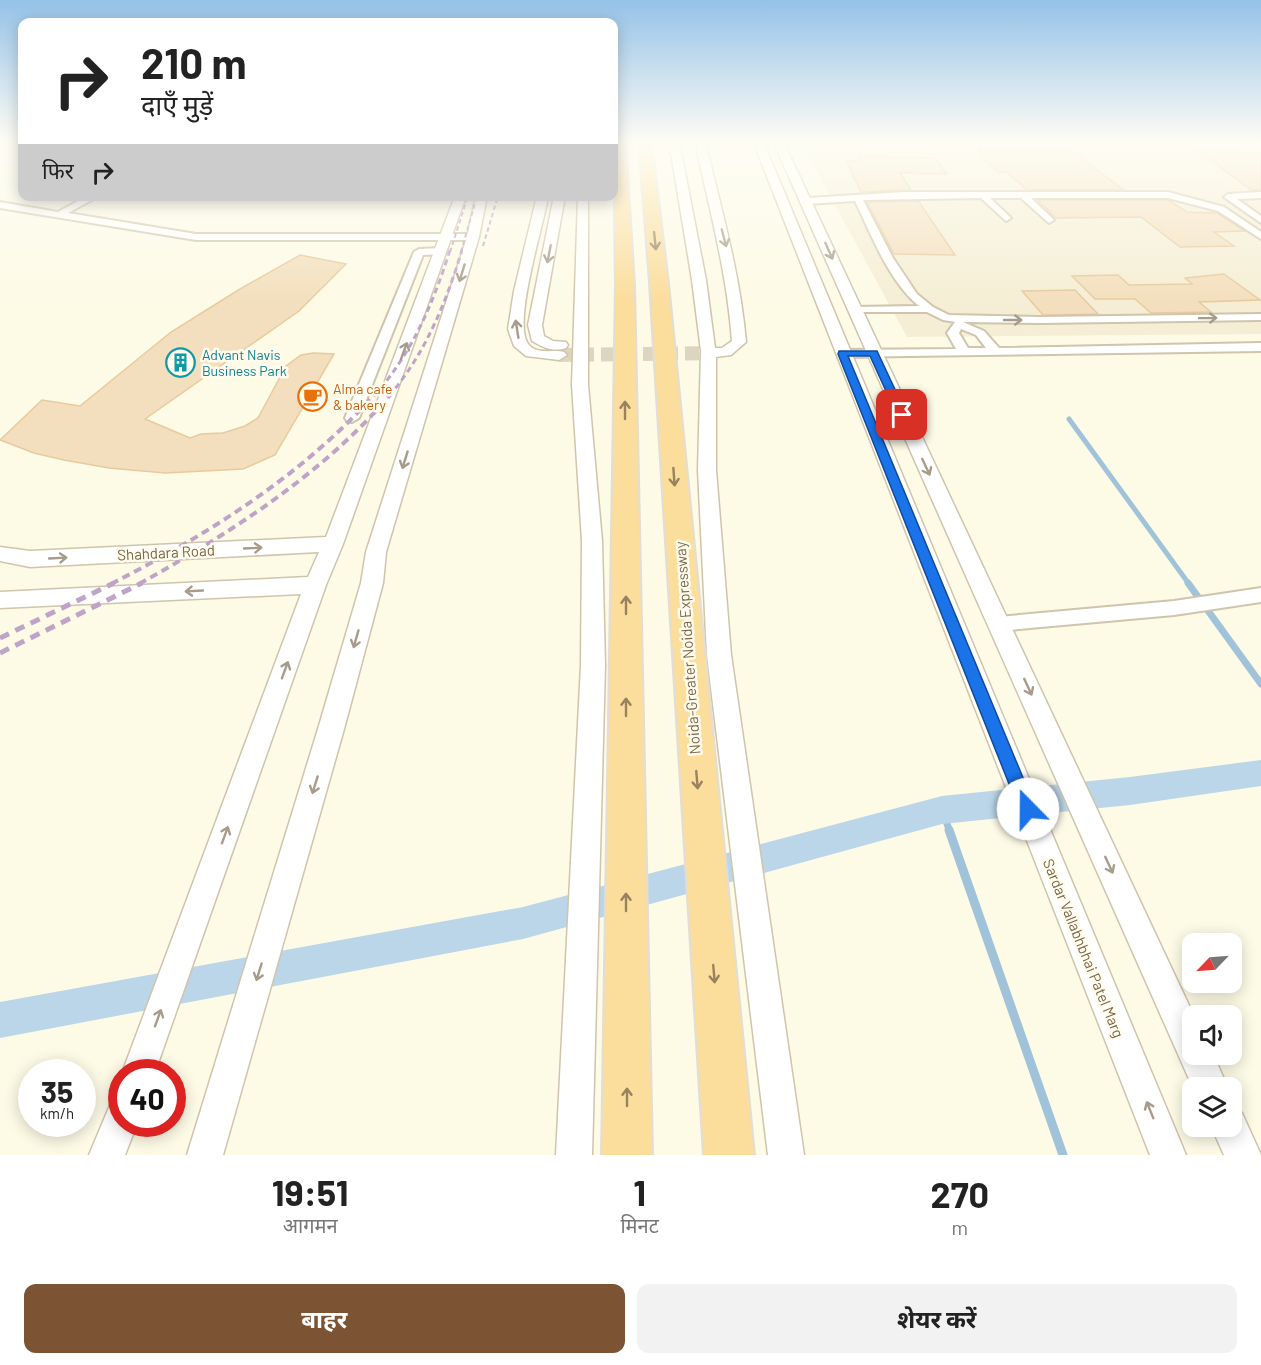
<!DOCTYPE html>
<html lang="hi">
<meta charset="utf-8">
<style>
:root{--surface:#fff;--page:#f2f2f2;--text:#222;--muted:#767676;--accent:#7c5433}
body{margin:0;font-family:Barlow,"Noto Sans Devanagari",sans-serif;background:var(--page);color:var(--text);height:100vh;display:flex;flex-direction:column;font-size:22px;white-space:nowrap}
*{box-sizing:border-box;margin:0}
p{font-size:20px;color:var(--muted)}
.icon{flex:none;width:33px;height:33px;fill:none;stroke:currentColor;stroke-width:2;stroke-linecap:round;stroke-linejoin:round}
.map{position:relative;height:1155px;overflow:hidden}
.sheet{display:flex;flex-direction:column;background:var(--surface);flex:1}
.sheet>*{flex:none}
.guide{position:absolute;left:18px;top:18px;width:600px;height:183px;border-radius:12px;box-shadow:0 3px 15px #0003;background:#fff;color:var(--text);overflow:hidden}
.needle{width:39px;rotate:245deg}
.buttons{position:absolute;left:1182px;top:933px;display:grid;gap:12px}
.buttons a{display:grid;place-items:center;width:60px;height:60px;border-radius:12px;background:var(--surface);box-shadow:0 3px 15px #0003;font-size:30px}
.speed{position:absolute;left:18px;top:1059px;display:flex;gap:12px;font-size:30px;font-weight:700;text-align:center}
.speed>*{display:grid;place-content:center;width:78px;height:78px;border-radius:50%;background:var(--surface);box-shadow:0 3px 15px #0003;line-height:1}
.speed small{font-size:15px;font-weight:400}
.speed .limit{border:9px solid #d22;background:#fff;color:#111}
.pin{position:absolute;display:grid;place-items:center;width:51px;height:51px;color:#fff;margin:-26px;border-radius:12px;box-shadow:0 3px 9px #0006}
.me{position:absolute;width:66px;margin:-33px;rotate:338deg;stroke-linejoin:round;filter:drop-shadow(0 0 4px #0008)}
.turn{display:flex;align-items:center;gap:21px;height:126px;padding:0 24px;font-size:27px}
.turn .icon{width:78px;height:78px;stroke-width:2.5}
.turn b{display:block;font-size:42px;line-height:51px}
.then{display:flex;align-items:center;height:57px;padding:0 24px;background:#0003;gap:12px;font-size:22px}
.eta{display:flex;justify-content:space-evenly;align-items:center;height:102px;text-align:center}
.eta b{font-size:36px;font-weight:700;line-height:42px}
.action{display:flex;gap:12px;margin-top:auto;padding:12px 24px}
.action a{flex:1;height:69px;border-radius:12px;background:var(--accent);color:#fff;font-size:24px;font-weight:700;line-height:69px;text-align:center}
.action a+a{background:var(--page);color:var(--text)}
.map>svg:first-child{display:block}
</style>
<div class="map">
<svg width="1261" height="1155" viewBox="0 0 1261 1155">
<rect width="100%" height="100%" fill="#fdfae6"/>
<path fill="#f5eed4" d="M800,141h461v193l-354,3z"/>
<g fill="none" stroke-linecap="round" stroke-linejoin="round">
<path stroke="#a0c3da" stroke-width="5" d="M1069,419l120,165"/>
<path stroke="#a0c3da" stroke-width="7" d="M1188,583l73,101
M942,810l8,22"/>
<path stroke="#a0c3da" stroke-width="9" d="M949,830l114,325"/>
<path fill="#bad6e8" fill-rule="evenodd" d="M1261,760v26l-131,19 -188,19 -419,115 -523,99v-36l523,-95 419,-111 188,-19z"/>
</g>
<path fill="#f3dfbd" stroke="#e7ca9d" stroke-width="1.5" d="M980,141h91l-4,7 57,42h-97l-20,-18h-9l-19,-17z
M1199,151l62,2v37h-10z
M859,156l76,2 12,16 -47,-1 11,17 -50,2 -15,-31h15z
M1038,200h130l19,12 30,1 28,18 -31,1 20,14 -54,1 -39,-30 -85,1z
M919,201l2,4 34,50 -61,-1 -27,-52z
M300,255l46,9 -47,47 -154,108 45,19 11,-4 22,-1 22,-7 13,-8 28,-52 15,-11 12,-2 21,1 -59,101 -32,14 -78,4 -56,-5 -45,-8 -30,-7 -34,-13 42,-40 38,6 91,-74 69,-43z
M1224,274l36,26 -61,2 12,10 -60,1 -16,-14h-40l-23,-23 46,-1 11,10 63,-1 -7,-6z
M1075,290l23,24 -55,1 -21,-24z"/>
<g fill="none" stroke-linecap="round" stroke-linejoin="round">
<path stroke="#dcd5bf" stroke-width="14" stroke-dasharray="14 7" stroke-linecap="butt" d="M559,355l156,-2"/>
<defs>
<path id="minor" d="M904,192h264l56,15 37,25v7l-43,-28 -50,-13h-137l21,20 2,2 -5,3 -28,-25h-31l21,20 -5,3 -25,-23 -118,2 30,58 24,36 16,13 16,8 92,2 220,-3v6l-220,3 -78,-1 21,9 15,17 262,-5v8l-423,6v-6l4,-1 114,-1 -9,-16 8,-11 -12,-2 -16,-8h-77l-1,-2 5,-3 65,-1c-30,-24 -48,-72 -64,-105l-48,3 -4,-3 4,-3zM961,329l15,6 10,13h-18l-9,-15z
M1261,192v6l-24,1 24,17v7l-37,-26 4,-3z
M87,196h12l-31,17 128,21h277l5,3 -5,3h-277l-196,-32v-6l58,10z
M419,249l22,-1 5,3 -5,3 -18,1 -64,163 -7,4 -5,-1 -2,-3 69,-166z
M1261,588v14l-87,13 -176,16 -6,-2 -3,-5 3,-5 6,-2 176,-16z"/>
<path id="tertiary" d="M669,141h10l27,139 9,68h7l10,-7c-5,-69 -23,-133 -37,-200h10c16,67 35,132 41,201l-15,13 -15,2v113l15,185 73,500h-36l-61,-500 -9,-185 3,-119 -9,-71z
M753,141h10l423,1014h-36z
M773,141h10l411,875 -2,38h21l15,34h-35z
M455,196h11l-123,348 -17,41 -171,487 -33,1 179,-479 -301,14v-16l308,-15 11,-25 -289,15 -30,-6v-14l30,4 296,-14z
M476,196h11l-8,41 -93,315 -3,31 -39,146 -121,426h-36l131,-426 43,-146 5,-31 101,-315z
M537,196h11c-4,30 -37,129 -19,149 8,10 25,4 35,7l3,3 -8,5 -33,-4 -12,-10 -6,-17 6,-38z
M554,196h11l-23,129 2,11 9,5 13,1 2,3 -2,3c-13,4 -22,0 -34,-7l-4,-16z
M578,196h10v189l14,156 3,124 -13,490h-36l25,-490 1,-124 -10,-156z
M122,1100v24h15l-12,31h-36l21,-50z
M1232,1109l10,4 19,42h-37l-13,-29h21z"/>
<path id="trunk" d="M614,141h11l9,144 18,870h-50l14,-870z
M639,141h12l17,142 86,872h-50l-54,-872z"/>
</defs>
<use href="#minor" stroke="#cfc4ac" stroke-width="4"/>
<use href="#tertiary" stroke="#cfc4ac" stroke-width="3"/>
<use href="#trunk" stroke="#e1ddd7" stroke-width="4"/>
<use href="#minor" fill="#fff" fill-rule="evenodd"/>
<use href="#tertiary" fill="#fff" fill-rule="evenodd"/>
<use href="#trunk" fill="#fbdd9c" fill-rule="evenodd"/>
<path stroke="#c0a4c8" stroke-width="2" stroke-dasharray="4.5 3" stroke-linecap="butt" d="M483,246l15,-50
M450,252l18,-56
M461,252l16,-56"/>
<path stroke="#c0a4c8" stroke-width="3" stroke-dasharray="6 4" stroke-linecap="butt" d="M374,396c38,-43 59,-92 76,-146
M389,396c36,-42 57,-93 73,-146"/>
<path stroke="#c0a4c8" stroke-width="4" stroke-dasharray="8 5" stroke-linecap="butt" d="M111,584c96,-49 192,-109 264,-190
M139,584c91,-51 183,-109 252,-190"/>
<path stroke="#c0a4c8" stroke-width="5" stroke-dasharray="10 7" stroke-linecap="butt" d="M0,638l114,-55
M0,653l142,-70"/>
</g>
<defs><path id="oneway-shaft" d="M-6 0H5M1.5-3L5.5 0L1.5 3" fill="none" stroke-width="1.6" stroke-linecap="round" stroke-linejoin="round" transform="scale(1.5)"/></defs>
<g stroke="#a79b89">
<use href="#oneway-shaft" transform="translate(724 238) rotate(75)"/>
<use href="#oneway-shaft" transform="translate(829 251) rotate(66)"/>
<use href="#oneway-shaft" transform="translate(549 254) rotate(101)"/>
<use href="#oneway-shaft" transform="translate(462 273) rotate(107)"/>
<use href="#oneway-shaft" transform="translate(1208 318) rotate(-1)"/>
<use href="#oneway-shaft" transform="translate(1013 320)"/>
<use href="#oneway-shaft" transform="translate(517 329) rotate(-99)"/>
<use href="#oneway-shaft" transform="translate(404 351) rotate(-70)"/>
<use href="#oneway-shaft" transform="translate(405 460) rotate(107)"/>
<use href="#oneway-shaft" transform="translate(926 467) rotate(65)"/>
<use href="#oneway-shaft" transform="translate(253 548) rotate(-3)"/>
<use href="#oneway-shaft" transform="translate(58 558) rotate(-3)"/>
<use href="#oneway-shaft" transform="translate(194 591) rotate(177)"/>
<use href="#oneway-shaft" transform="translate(356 639) rotate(106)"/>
<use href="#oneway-shaft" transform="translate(285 670) rotate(-70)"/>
<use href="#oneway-shaft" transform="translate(1028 687) rotate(65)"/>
<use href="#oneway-shaft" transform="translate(315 785) rotate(107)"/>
<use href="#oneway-shaft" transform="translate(225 835) rotate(-70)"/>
<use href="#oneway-shaft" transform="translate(1109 865) rotate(65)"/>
<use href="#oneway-shaft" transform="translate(259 972) rotate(107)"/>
<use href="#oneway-shaft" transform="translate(158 1018) rotate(-70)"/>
<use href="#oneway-shaft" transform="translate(1150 1110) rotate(-112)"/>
</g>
<g stroke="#99835e">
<use href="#oneway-shaft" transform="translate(655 241) rotate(84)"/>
<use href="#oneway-shaft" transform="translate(625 410) rotate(-90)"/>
<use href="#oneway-shaft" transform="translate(674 477) rotate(86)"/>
<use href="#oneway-shaft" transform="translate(626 605) rotate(-90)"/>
<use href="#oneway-shaft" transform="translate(626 707) rotate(-90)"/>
<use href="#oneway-shaft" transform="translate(697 780) rotate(85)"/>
<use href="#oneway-shaft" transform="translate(626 902) rotate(-90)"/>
<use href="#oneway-shaft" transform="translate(714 974) rotate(85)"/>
<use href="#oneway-shaft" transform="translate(627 1097) rotate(-90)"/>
</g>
<linearGradient id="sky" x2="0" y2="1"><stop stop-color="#95c2e8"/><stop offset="0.47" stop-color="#fefdf4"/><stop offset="1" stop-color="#fefdf4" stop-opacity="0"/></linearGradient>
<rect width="1261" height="303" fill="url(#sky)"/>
<path fill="#1a73e8" stroke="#114b97" stroke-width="1.5" d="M839,351h38l30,64 -5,4 -5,-4 -27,-59h-22l188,453 -2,6 -6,2 -7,-2 -2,-6 -181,-455z"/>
<defs>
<symbol id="building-ring" viewBox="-11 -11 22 22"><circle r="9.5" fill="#fffced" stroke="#0f9aa8" stroke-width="1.5"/><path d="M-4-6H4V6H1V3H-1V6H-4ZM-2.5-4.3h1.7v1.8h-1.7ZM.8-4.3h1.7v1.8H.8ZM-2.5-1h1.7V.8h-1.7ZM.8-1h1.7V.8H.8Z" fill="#0f9aa8"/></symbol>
<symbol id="cafe-ring" viewBox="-11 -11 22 22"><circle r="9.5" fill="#fffced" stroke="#e8710a" stroke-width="1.5"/><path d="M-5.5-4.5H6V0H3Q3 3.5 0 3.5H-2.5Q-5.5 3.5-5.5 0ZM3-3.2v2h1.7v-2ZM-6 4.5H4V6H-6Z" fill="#e8710a"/></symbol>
</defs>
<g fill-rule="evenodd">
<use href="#building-ring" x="164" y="346" width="33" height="33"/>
<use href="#cafe-ring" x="296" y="380" width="33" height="33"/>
</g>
<g text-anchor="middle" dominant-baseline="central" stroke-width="5" stroke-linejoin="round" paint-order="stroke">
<g font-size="14" fill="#0d838f" stroke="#fffced" text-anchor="start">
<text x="202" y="354">Advant Navis<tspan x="202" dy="16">Business Park</tspan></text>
</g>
<g font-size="14" fill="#c56008" stroke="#fffced" text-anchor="start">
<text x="333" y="388">Alma cafe<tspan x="333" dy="16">&amp; bakery</tspan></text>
</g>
<g font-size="15" fill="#78654a" stroke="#fffced">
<text transform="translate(166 552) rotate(-3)">Shahdara Road</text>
<text transform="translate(687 648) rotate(-94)">Noida-Greater Noida Expressway</text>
<text transform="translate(1084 948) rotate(68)">Sardar Vallabhbhai Patel Marg</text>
</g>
</g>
</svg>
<div class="buttons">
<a><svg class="needle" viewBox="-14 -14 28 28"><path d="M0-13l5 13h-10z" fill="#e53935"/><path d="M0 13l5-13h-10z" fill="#767676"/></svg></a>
<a><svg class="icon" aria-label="sound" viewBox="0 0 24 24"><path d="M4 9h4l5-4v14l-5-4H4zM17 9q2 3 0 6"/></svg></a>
<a><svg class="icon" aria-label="layers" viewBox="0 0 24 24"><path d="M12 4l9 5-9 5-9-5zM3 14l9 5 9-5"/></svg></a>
</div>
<div class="speed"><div>35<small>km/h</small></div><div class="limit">40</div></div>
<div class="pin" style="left:902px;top:415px;background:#d93025"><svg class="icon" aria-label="arrive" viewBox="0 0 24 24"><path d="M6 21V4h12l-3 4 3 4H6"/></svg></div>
<svg class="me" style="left:1028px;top:809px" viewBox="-20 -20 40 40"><circle r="19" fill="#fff"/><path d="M0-13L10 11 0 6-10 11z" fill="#1a73e8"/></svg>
<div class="guide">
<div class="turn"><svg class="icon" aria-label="right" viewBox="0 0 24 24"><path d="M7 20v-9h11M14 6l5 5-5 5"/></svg><div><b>210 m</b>दाएँ मुड़ें</div></div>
<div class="then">फिर<svg class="icon" aria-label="right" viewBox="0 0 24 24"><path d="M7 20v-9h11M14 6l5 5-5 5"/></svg></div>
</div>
</div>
<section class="sheet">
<div class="eta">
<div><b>19:51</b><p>आगमन</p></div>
<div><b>1</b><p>मिनट</p></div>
<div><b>270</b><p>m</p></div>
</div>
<div class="action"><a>बाहर</a><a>शेयर करें</a></div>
</section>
